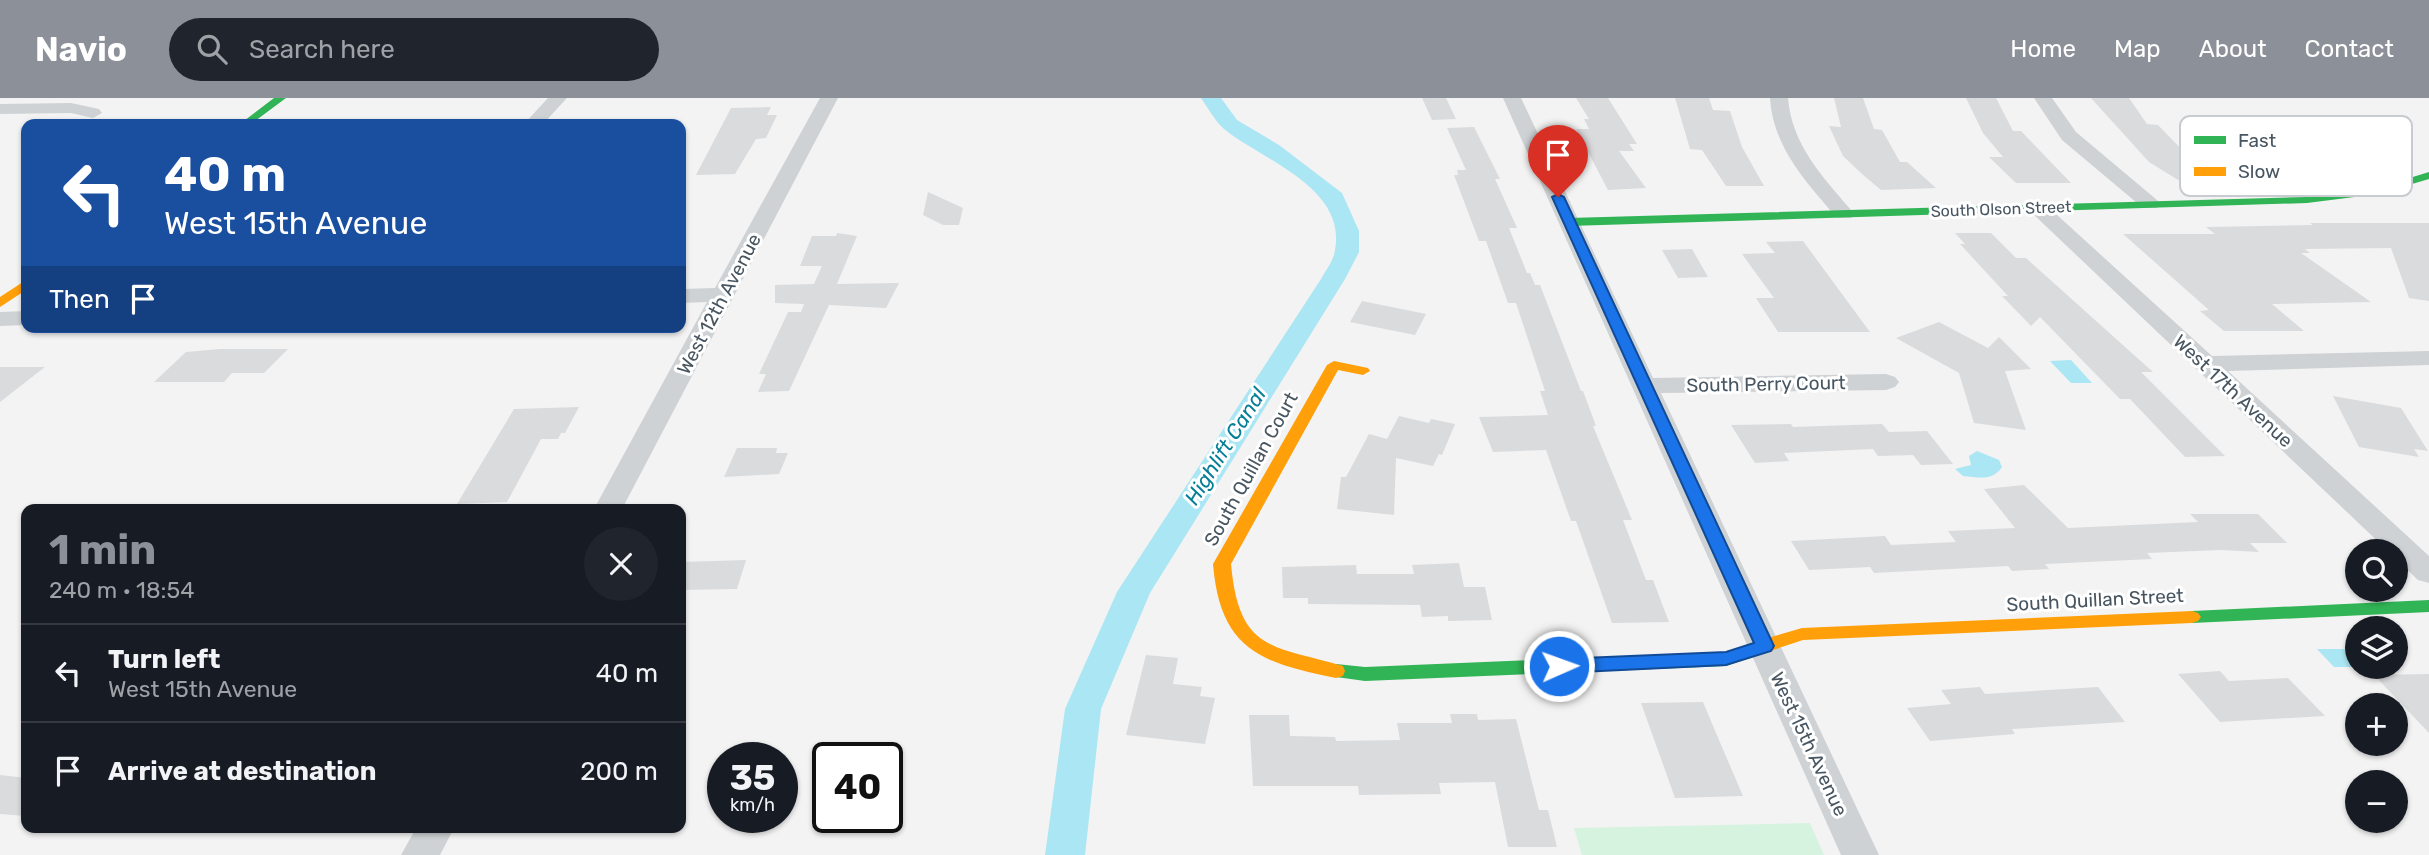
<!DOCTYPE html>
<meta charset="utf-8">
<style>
:root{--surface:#171b24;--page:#20242c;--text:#f1f3f6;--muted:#9ea1a6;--line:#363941;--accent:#8c9099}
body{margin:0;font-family:Rubik,sans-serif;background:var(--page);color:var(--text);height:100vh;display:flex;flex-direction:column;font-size:26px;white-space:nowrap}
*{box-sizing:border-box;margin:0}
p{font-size:23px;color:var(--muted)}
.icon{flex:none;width:38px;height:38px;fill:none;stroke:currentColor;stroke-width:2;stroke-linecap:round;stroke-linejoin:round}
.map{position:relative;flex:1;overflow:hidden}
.sheet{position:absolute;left:21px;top:406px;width:665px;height:329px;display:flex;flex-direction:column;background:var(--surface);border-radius:14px;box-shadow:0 2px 5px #0004}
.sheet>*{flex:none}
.top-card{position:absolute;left:21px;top:21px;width:665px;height:214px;border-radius:14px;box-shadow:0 2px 5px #0004;background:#1a4fa0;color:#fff;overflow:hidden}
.buttons{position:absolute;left:2345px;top:441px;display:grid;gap:14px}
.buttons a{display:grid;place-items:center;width:63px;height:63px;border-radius:50%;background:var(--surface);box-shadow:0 2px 5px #0004;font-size:35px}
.speed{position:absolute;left:707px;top:644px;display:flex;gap:14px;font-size:35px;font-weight:700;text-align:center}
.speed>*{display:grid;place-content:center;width:91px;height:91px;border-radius:50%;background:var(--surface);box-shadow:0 2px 5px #0004;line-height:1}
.speed small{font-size:18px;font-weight:400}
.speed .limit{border:4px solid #111;border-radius:10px;background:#fff;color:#111}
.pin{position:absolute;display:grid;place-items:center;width:60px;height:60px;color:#fff;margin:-72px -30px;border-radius:50% 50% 50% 0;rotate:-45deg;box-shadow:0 0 7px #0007}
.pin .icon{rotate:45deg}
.me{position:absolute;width:77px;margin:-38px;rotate:88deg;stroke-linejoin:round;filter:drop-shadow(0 0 5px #0008)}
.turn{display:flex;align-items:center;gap:24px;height:147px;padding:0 28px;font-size:32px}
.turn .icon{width:91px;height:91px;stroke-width:2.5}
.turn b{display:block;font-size:49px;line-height:60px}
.then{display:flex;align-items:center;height:66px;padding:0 28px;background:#0003;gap:14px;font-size:26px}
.round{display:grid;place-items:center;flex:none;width:74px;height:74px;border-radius:37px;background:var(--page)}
.head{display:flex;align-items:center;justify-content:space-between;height:119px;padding:0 28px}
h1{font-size:42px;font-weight:700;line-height:52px;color:var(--accent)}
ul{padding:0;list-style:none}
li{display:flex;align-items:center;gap:21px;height:98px;padding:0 28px;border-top:2px solid var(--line)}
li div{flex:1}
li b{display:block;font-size:26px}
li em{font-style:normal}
header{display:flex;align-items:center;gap:42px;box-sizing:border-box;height:98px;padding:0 35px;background:var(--accent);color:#fff}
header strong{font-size:33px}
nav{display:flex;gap:38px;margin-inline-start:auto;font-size:24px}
.search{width:490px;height:63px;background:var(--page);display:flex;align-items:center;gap:18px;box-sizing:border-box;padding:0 24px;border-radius:38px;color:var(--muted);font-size:26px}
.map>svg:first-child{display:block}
</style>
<header>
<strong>Navio</strong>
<div class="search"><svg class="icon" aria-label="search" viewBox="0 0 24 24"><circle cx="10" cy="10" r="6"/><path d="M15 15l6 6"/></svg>Search here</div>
<nav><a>Home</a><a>Map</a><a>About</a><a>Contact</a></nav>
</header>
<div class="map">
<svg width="2429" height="757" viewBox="0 0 2429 757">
<rect width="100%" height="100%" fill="#f3f3f3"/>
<path fill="#d6f3e0" d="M1810,725l14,32h-242l-8,-27z"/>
<path fill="#aae6f3" d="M2071,262l21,23h-21l-21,-22z
M1977,353l22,9 3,7c-10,15 -24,10 -39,9l-8,-7 16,-4 -2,-9z
M2317,551h40v18h-23z"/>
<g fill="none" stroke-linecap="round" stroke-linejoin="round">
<path fill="#aae6f3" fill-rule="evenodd" d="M1201,0h20l16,22 42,25 63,48 17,38v21l-14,27 -195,314 -49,116 -16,146h-40l20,-146 52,-117 204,-313c5,-9 13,-19 14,-29 12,-63 -73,-90 -111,-121 -9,-8 -16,-21 -23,-31z"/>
</g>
<path fill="#dadbdd" d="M1422,0h24l10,21 -24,1z
M1576,0h32l29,46h-8l5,7h-15l27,37 -38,2 -32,-61h13l-5,-10h5z
M1675,0h34l4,12 17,1 12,36 22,39h-38l-24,-36 -12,-1z
M1834,0h29l11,31 8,1 18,32h7l29,26 -55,2 -19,-16 -19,-18 -14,-30 12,1z
M1966,0h30l17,33h8l50,52h-55l-27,-26h14l-20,-24z
M2091,0h38l18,26 11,1 28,29 9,-1 37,26 -54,1 -29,-18z
M771,9l-4,8h10l-11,23 -10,1 -21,35 -39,1 35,-67z
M1474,29l26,52h-5l22,49h-8l18,45h3l5,12h5l41,106h2l13,35h-3l39,94h-9l23,60h7l16,42 -57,1 -36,-102h-5l-25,-71 -53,2 -14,-35 69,-2 -8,-24h5l-29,-88h-8l-22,-62h-7l-25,-66h4l-1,-5h9l-19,-42z
M928,94l35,16 -4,17h-16l-20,-10z
M2310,125h119v78l-20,-3 -18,-50 -86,1 5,4h-9l70,49 -99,2 32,27h-80l-24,-20 9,-1 -86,-76h92l-9,-7 107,-2z
M837,135l20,3 -20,48 62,-1 -13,25 -57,-3 -40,86 -31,1 8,-18h-7l29,-62h13l3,-8 -29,-1v-18l39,-1 8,-18h-22l12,-30h24z
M1955,135h36l25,25h10l127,114h-12l84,84 -40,1 -55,-58h-10l-80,-82 -9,9 -29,-30h6l-48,-52h5z
M1803,143l67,91h-92l-22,-34h18l-32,-44 33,-1 -9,-11z
M1692,151l16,28 -30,1 -16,-28z
M1362,203l64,13 -11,21 -65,-13z
M1939,224l49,26 11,-11 32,32 -26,2 21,59 -52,-7 -15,-50 -63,-35z
M220,251h68l-24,24h-32l-8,9h-70l32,-30z
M0,269h45l-45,35z
M2333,298l68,12 27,43 -14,-2 5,8 -60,-10z
M579,309l-14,26h-4l-3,6h-17l-34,63 -50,2 57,-95z
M1399,318l30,7 2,-4 24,5 -13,31 -3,-1 -6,12 -37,-8 -2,57 -57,-6 4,-32h5l23,-43 18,5z
M1791,326l2,3 89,-3 7,8 38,-1 26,33 -32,1 -8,-10 -35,1 -5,-7 -89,4 5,8 -34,2 -24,-38z
M737,350h40l-1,5h12l-9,21 -55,3z
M2024,387l44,43 130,-6 -8,-8h68l29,29h-37l9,9 -38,-2 -74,3 5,6 -107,5 4,5 -37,2 -4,-5 -134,7 -4,-6 -61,3 -18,-29 94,-5 6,9 65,-3 -8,-11 67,-3 -31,-39z
M746,462l-9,29 -56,1v-28z
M1459,465l5,24h21l7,33 -44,1v-5l-26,1 -2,-12 -112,-1v-6h-25l-1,-31 74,-2 1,9h57l-2,-9z
M1146,557l32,3 -5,26 29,3 -2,9 15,2 -10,46 -79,-9z
M2220,573l9,10 59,-3 37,38 -105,6 -42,-48z
M2429,576v59l-55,-58z
M1980,589l5,7 113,-7 27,35 -113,7 3,5 -85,7 -23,-33 44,-4 -10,-14z
M1703,604l13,31 27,63 -68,2 -34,-95z
M1450,616h27l1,6 38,-1 23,91h9l9,37h-49l-13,-65 -56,1 2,11 -82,1 -1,-9h-105l-4,-71h40l1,21 45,1 1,4 64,-1 -3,-17h55z
M0,677l26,3v38l-26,-2z"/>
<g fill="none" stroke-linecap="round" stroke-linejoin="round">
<path fill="#ced2d4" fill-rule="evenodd" d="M548,0h19l-24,26h-19z
M820,0h18l-216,411h-28l113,-207 -26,1v-14l34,-1z
M1503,0h18l132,280 233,-4 9,3 4,5 -4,5 -9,3 -225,3 218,462h-38z
M1770,0h18c4,47 34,78 63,112l4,4 -4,4h-14c-31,-36 -64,-71 -67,-120z
M2034,0h18l24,34 81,68 3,4 -3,4h-14l-81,-68z
M71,5l28,6 3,4 -9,5 -22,-5 -71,1v-10z
M2038,104l7,2 167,152 217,-5v14l-201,6 201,185v27l-11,-3 -22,-21v-8h-8l-357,-339 -3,-4z
M26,213v14l-26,1v-14z
M416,730h38l-14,27h-39z"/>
<path fill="#30b455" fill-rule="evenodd" d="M274,0h12l-35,26h-11z
M2429,74v7l-51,15 -71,9 -738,23 -6,-4 6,-4 738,-21 70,-9z
M2429,502v12l-237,11 -6,-2 -3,-4 3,-4 6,-2z
M1767,540l6,2 3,5 -3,5 -47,16 -361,15 -36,-5 -2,-5 2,-5 7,-2 29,3 360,-15z"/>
<path fill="#ff9f0a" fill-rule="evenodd" d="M26,182v10l-26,17v-10z
M1334,263l34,7 2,3 -7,4 -25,-5 -107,194c8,88 41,81 112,102l2,5 -2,5 -7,2c-76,-15 -116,-29 -123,-114l114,-199z
M2192,513l6,2 3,4 -3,4 -6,2 -389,17 -36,12 -6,-2 -3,-5 3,-5 41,-12z"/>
</g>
<path fill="#1a73e8" stroke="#114b97" stroke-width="2" d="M1558,96l6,3 210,449 -3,5 -45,14 -167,8 -9,-7 9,-7 167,-7 28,-9 -202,-446z"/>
<g text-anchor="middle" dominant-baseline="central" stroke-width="6" stroke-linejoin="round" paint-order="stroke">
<g font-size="16" fill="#485661" stroke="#fff">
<text transform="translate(2001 111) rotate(-2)">South Olson Street</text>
</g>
<g font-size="19" fill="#485661" stroke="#fff">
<text transform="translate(719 206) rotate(-62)">West 12th Avenue</text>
<text transform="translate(1766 286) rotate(-1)">South Perry Court</text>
<text transform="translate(2233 293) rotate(43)">West 17th Avenue</text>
<text transform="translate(1251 371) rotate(-61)">South Quillan Court</text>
<text transform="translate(2095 502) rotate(-3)">South Quillan Street</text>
<text transform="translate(1809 646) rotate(65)">West 15th Avenue</text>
</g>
<g font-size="21" font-style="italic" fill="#057f98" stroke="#fff">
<text transform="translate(1225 348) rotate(-58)">Highlift Canal</text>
</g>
</g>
<rect x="2180" y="18" width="232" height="80" rx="10" fill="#fff" stroke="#c8ccd0" stroke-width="2"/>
<rect x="2194" y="38" width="32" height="8" fill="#30b455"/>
<rect x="2194" y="69" width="32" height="9" fill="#ff9f0a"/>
<g font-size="19" fill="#485661">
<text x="2238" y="49">Fast</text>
<text x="2238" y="80">Slow</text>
</g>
</svg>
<div class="buttons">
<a><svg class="icon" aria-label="search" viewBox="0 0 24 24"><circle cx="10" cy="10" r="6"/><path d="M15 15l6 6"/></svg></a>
<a><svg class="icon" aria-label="layers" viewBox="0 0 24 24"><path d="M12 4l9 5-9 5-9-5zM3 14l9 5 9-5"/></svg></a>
<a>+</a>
<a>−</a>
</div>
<div class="speed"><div>35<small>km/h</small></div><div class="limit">40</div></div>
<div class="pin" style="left:1558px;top:99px;background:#d93025"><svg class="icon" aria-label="arrive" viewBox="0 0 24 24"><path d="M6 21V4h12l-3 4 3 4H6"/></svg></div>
<svg class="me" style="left:1559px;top:568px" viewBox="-20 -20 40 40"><circle r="17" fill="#1a73e8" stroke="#fff" stroke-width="3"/><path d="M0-11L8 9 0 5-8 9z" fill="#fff"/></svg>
<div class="top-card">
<div class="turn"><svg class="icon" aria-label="left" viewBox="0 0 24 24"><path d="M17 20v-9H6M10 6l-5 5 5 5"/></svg><div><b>40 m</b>West 15th Avenue</div></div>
<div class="then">Then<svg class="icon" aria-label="arrive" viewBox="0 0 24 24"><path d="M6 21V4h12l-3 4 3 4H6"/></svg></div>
</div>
<section class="sheet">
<div class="head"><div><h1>1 min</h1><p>240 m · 18:54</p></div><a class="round"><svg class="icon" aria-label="close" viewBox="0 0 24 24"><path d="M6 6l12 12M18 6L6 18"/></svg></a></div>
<ul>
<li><svg class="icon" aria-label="left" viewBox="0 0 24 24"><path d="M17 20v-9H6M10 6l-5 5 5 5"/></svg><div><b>Turn left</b><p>West 15th Avenue</p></div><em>40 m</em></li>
<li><svg class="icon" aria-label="arrive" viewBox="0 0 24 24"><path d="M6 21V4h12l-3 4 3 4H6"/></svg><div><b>Arrive at destination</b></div><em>200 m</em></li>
</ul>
</section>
</div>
